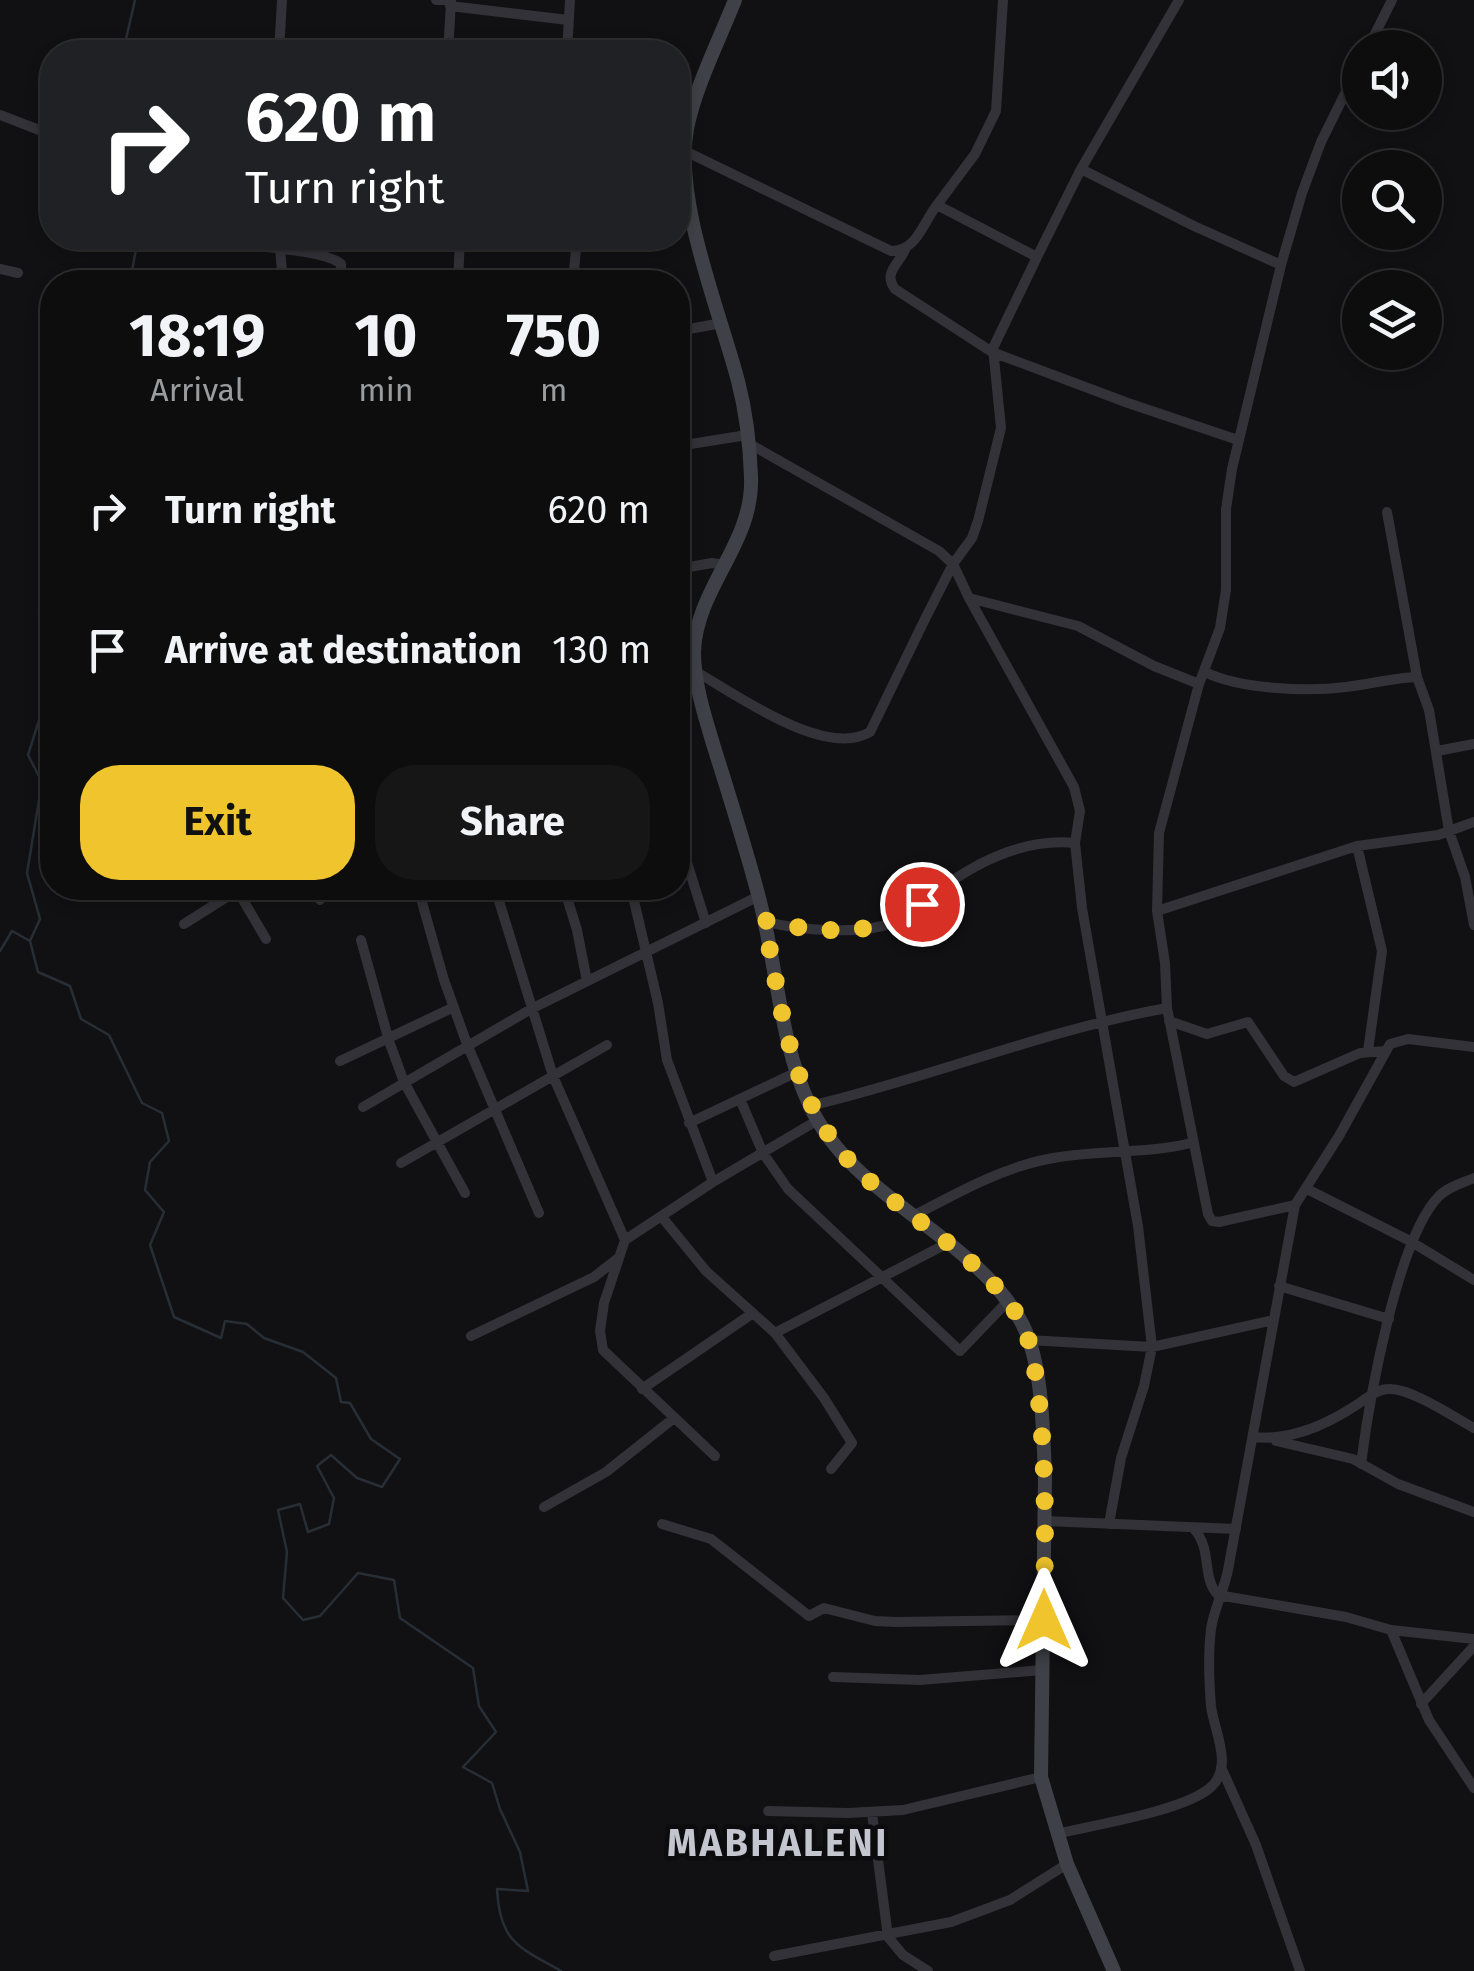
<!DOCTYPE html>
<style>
:root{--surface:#0d0d0e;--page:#161617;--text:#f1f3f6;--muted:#9a9c9e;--line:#2d2d2e;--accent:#f0c42c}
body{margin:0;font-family:"Fira Sans",sans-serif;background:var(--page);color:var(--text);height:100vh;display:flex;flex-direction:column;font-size:38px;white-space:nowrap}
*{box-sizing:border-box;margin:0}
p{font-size:32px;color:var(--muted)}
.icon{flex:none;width:55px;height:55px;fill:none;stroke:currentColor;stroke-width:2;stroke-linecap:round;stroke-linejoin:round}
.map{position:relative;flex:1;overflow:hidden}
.drawer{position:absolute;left:40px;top:270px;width:650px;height:630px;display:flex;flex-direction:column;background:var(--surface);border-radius:40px;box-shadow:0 5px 15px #0003,0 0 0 2px var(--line)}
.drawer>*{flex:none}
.hud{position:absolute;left:40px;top:40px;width:650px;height:210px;border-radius:40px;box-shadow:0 5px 15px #0003,0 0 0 2px var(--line);background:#202124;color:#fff;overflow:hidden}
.fabs{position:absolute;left:1342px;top:30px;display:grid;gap:20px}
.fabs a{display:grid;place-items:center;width:100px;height:100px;border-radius:50%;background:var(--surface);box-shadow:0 5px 15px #0003,0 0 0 2px var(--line);font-size:50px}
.pin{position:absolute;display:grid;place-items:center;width:85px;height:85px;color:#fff;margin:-42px;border:5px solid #fff;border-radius:50%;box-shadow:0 2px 10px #0007}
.me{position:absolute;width:110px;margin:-55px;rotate:0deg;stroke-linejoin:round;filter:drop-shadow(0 0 8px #0008)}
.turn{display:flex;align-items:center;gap:35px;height:210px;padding:0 40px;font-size:45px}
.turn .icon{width:130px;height:130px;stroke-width:2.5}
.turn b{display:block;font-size:70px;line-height:85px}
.eta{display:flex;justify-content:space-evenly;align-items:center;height:170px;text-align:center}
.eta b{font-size:60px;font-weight:700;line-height:70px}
.action{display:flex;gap:20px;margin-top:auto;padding:20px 40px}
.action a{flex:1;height:115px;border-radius:40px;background:var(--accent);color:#111;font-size:40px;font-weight:700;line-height:115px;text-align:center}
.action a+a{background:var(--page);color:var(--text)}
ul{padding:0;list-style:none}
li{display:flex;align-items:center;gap:30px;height:140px;padding:0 40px}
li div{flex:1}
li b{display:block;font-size:38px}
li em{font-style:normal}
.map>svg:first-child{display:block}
</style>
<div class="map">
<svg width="1474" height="1971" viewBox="0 0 1474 1971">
<rect width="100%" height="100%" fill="#111113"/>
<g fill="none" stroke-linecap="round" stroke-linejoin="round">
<path stroke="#282e36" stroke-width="2.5" d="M123,52l12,-52
M130,282l8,-44
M30,941l10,-22 -13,-46 15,-91 -14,-27 18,-57 -7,-83 13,-109
M0,951l12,-20 18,10 8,31 32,14 11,33 28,16 33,68 20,10 7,28 -19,21 -5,28 19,22 -14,33 24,72 47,21 4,-17 22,3 17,14 39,14 33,26 5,24 9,1 21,36 29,20 -18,28 -25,-9 -26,-23 -14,11 17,32 -5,26 -21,8 -8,-28 -22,6 9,42 -4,46 20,22 17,-4 38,-43 36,7 6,38 73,50 6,38 17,26 -33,35 29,16 8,26 20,43 8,39 -31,-2c3,54 22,58 64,82"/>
<path stroke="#323238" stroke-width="10" d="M436,0h15
M450,6l118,14
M1368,48l24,-48
M279,52l3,-52
M448,52l3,-50
M567,52l3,-52
M0,115l47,18
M687,152l204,99c26,0 31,-27 46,-46l100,52 44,-88 98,-169
M1081,169l113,57 87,39
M937,205l38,-51 21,-43 7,-111
M279,238l4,44
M168,240c32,3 154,6 173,24v18
M905,250c-7,15 -22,23 -10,39l97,63 136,51 110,37
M0,269l18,4
M458,282l2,-44
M573,282l4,-44
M678,331l44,-8
M748,443l191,108 14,13 16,34 109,28 76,40 45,18
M678,446l69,-11
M1387,512l30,165
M678,569l34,-6 14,2
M969,598l105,189 6,24 -5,32 7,65 56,318 14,121 -8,39 -23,72 -12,66
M695,671c40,23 130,88 175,61l55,-113 28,-55 19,-26 6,-17 23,-93 -8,-80 44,-91
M1205,672c34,17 102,20 141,15 24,-3 47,-9 71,-10l12,33 20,121 16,46 9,48
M678,694l21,-8
M1437,751l37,-7
M678,834l28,89
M1357,846l25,105 -14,100
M236,888l30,51
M314,888l6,12
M418,888l26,92 23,64 72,169
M495,888l58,188 72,164
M564,888l13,42 10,51
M631,888l27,115 9,57 46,122
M1157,911l200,-65 81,-11 36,-13
M763,921c36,9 97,15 132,1 17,-7 29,-21 44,-32 39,-29 86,-52 136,-47
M184,924l57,-36
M361,940l28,101 15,41 61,111
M1169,1021l38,13 41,-12 36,54 10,6 66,-29 25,-2
M340,1061l114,-54
M740,1099l23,54 25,36 172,162 47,-49
M810,1106c120,-28 235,-76 357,-98
M363,1107l168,-98 228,-113
M689,1123l108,-51
M401,1163l206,-118
M1307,1189l103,52 64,39
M1295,1205l-76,17 -7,-1 -4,-7 -41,-206 -2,-45 -8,-52 2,-78 40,-149 21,-56 6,-38v-81l6,-40 49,-204 21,-72 19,-51 39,-79
M661,1216l45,55 69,62 49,65 28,45 -21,26
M913,1216c41,-21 84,-46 130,-56 48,-11 99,-5 148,-17
M1279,1286l110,33
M775,1333l171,-89
M471,1336l123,-59 23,-18
M1028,1340l124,7 122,-27
M642,1389l111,-76
M1253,1437c37,4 71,-11 102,-31 10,-6 21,-17 34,-17 22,-1 65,28 85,39
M1276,1441l77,18 45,25 76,28
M715,1456l-112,-106 -3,-19 4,-28 21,-63 88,-58 105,-62
M1361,1464c8,-63 36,-225 78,-268 9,-9 23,-13 35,-18
M544,1507l62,-35 68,-54
M1045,1521l191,8
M662,1524l49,15 98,77 15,-8 51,13 21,1 148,-2
M1194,1529c19,21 7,48 24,66l128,22 45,13 38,90 45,68
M1391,1630l83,9
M833,1677l87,3 123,-10
M1421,1704l53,-58
M1221,1767l35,78 44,126
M768,1811l80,2 55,-3 138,-33
M872,1813l16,124 15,18 25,16
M1056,1834c37,-9 129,-23 155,-47 23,-21 3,-56 0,-81 -2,-25 -3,-52 0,-77 3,-20 13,-39 17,-59l67,-365 44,-69 51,-92 18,-5 66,8
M774,1956l177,-34 59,-22 57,-36"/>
<path stroke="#404148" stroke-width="14" d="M735,0c-15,38 -41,90 -48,129 -13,72 32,180 51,252 8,31 12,64 13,96 3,66 -55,111 -57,175 0,32 11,65 20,95 15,48 31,98 44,147 19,69 21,147 52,212 43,92 159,127 209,212 24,39 24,113 26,159l-4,300 26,87 47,107"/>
</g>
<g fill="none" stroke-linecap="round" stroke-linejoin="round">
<path stroke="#f0c42c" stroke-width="18" stroke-dasharray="0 32.4" d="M922,904c-41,35 -110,29 -158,16 19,92 25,182 95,251 49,48 128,89 161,149 12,21 15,49 18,73 9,75 7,152 6,227"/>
</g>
<g text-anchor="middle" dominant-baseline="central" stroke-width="9" stroke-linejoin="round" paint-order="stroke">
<g font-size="38" font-weight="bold" letter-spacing="2.5" fill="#c3c5cf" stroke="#0c0c0e">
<text x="778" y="1843">MABHALENI</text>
</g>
</g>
</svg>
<div class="fabs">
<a><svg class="icon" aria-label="sound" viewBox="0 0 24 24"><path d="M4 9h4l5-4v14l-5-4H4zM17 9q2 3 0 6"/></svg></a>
<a><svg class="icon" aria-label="search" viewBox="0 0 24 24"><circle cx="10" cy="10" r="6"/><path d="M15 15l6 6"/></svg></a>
<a><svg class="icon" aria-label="layers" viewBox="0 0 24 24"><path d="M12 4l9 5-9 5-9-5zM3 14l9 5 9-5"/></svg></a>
</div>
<div class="pin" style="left:922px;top:904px;background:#d93025"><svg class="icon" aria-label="arrive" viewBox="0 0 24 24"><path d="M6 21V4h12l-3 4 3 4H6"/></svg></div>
<svg class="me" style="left:1044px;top:1620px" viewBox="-20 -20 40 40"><path d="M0-17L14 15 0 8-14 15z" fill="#f0c42c" stroke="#fff" stroke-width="4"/></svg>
<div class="hud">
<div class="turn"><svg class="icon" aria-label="right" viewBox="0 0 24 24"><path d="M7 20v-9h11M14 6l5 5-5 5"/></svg><div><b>620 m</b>Turn right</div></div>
</div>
<section class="drawer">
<div class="eta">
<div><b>18:19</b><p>Arrival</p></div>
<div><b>10</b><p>min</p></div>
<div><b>750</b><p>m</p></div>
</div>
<ul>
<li><svg class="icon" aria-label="right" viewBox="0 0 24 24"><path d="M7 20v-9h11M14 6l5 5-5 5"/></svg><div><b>Turn right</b></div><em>620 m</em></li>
<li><svg class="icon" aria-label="arrive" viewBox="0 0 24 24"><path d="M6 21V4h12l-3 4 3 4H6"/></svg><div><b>Arrive at destination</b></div><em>130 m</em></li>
</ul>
<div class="action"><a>Exit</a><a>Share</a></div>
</section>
</div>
